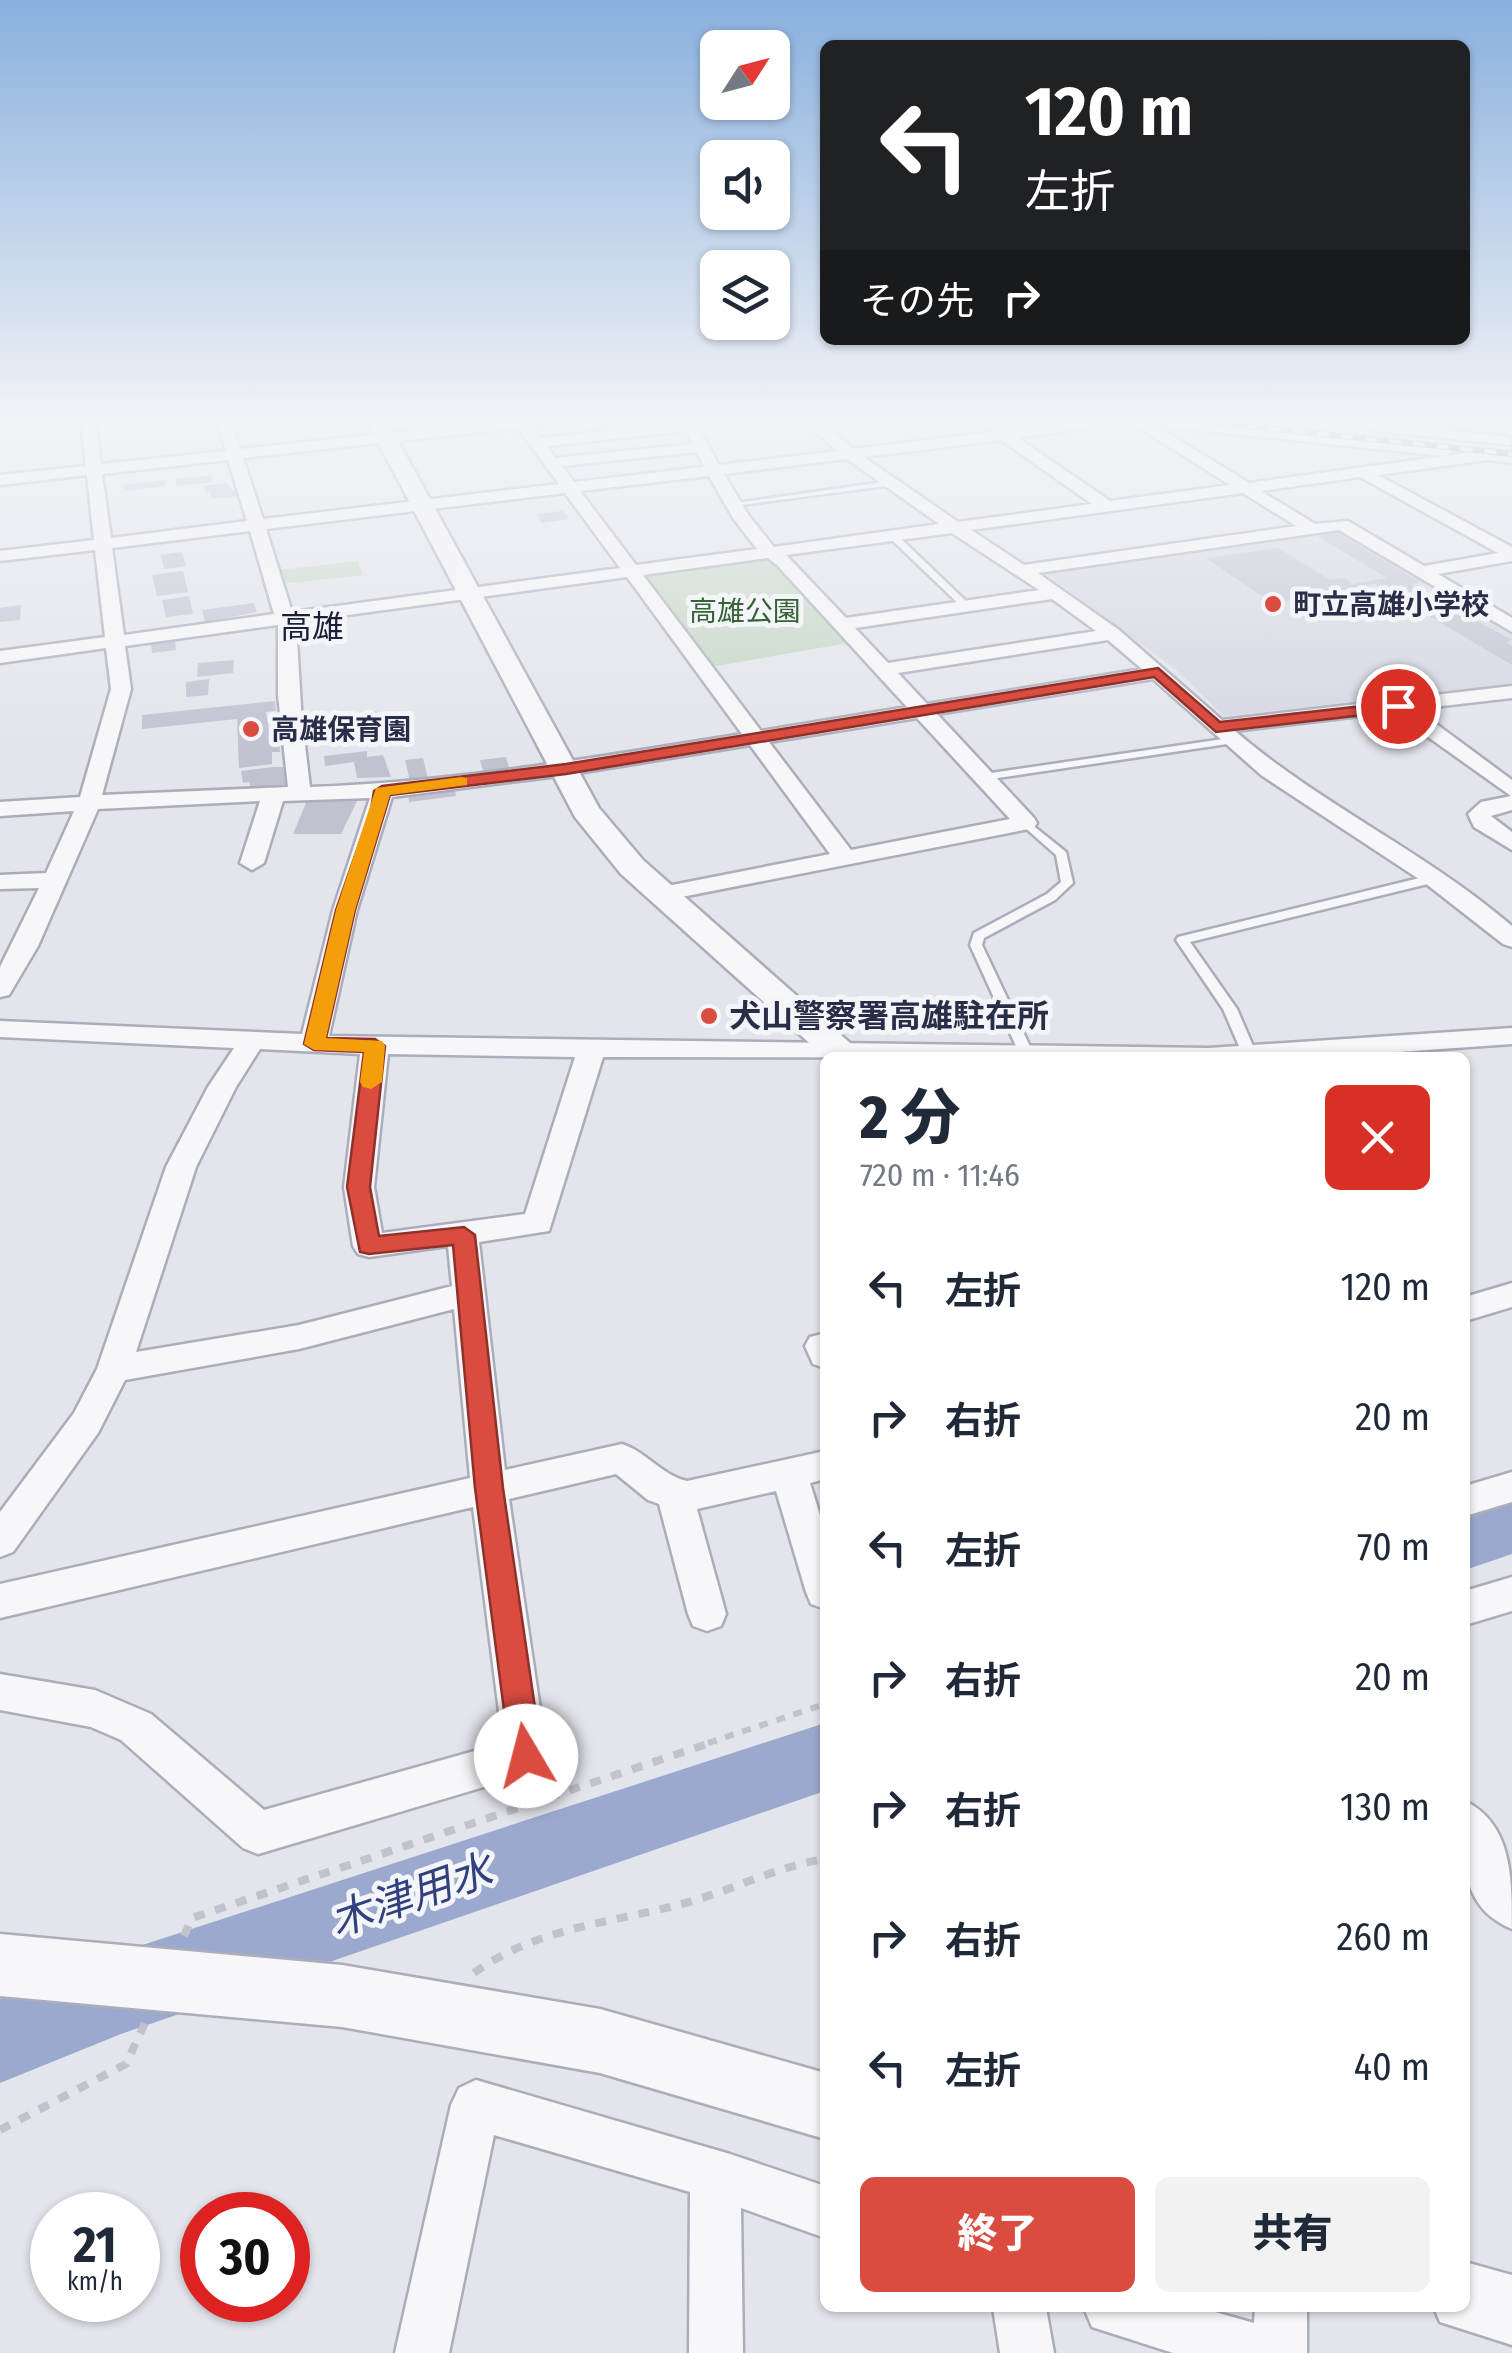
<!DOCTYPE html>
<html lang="ja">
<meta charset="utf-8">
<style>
:root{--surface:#fff;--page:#f2f2f3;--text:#1f2937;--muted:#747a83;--accent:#da4b40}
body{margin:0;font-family:"Fira Sans Condensed","Noto Sans JP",sans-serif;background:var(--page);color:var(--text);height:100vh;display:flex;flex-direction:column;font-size:38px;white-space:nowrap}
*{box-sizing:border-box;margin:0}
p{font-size:32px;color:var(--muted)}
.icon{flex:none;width:55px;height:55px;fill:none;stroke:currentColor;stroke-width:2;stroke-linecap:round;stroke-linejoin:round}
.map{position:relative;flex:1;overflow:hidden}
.details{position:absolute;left:820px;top:1052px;width:650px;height:1260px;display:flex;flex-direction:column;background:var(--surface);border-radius:15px;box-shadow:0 2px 8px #0004}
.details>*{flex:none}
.top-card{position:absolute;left:820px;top:40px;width:650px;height:305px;border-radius:15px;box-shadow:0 2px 8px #0004;background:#202124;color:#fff;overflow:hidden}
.needle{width:65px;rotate:54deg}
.buttons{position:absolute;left:700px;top:30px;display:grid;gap:20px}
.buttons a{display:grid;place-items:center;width:90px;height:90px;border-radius:15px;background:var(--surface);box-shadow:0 2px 8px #0004;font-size:50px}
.speed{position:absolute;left:30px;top:2192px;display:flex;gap:20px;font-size:50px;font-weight:700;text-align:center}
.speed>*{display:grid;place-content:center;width:130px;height:130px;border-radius:50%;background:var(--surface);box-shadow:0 2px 8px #0004;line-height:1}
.speed small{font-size:25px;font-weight:400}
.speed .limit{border:15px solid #d22;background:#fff;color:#111}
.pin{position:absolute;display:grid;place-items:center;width:85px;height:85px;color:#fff;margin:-42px;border:5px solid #fff;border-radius:50%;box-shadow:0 2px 10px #0007}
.me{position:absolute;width:110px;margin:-55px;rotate:352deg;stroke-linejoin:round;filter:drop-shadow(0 0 8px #0008)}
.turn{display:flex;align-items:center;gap:35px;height:210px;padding:0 40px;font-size:45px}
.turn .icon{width:130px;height:130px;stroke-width:2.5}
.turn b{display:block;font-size:70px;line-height:85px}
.then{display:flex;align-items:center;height:95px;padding:0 40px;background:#0003;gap:20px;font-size:38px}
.round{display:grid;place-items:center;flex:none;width:105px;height:105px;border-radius:15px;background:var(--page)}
.headline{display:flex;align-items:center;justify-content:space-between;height:170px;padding:0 40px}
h1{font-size:60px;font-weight:800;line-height:75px}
.action{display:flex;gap:20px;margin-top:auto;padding:20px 40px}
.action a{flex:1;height:115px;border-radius:15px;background:var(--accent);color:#fff;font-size:40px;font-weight:800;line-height:115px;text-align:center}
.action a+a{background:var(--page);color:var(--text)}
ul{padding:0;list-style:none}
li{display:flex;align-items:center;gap:30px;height:130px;padding:0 40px}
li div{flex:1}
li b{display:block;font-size:38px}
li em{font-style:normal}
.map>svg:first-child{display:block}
</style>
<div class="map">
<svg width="1512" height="2353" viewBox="0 0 1512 2353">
<rect width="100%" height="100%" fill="#e3e5ec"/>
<path fill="#d4d7e2" d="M1338,530l174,106v51l-288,29 -49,-47 -132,-97z"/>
<path fill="#c4d7c4" d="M769,558l79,85 -137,24 -72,-90z
M358,561l5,14 -81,9 -3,-14z"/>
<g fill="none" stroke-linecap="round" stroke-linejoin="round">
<path fill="#9ca9cf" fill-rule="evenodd" d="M1512,1500v54l-47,16v-54z
M825,1723v68l-704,243 -121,49v-84l121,-47z"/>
</g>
<path fill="#c0c2d0" d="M211,475l2,7 -37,4 -1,-7z
M165,480l1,6 -41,5 -1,-6z
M226,483l13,13 -27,3 -2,-8 -4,1 -2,-6z
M563,511l6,8 -27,4 -6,-9z
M1321,533h17l82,49 -8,2 14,10 86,46 -6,2 6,4v19l-137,-81 -97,18 -19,-8 -53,-36 72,-10 52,32 14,-2 9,6 34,-6 -70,-42 8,-2z
M182,552l4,14 -22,3 -3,-14z
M183,571l5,21 -31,4 -5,-21z
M189,596l4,18 -27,3 -4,-17z
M254,603l3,9 -52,10 -3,-12z
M21,605l-1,15 -20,2v-14z
M175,640l1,10 -24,3 -1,-10z
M234,660l-1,13 -36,4 1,-14z
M209,679l-1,16 -22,2v-15z
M275,701l1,10 -10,1 5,28 8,-1 1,13h-8v12l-33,4 -2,-49 -95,10v-14z
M367,751v6l16,-2 8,22 -34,1 -3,-16 -29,4 -1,-10z
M506,757l4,14 -26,3 -4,-14z
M423,758l5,21 -18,2 -5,-21z
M273,767h13l4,17 -39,4 -2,-6 -6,1 -2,-12z
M454,787l2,9 -47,6 -1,-9z
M308,798l50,1 -17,35h-48z"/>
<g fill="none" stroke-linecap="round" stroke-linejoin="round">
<defs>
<path id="service" d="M890,481h3v4l-159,21 -4,-2z
M891,535h6l72,69v4h-6l-72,-69z
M1230,738l5,3 -1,2 -250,37 -5,-3 5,-3z
M1026,820l40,32 7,31 -18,17 -71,38 -2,7 52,110 -2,3h-10l-2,-3 -50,-110 4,-12 73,-39 14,-12 -5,-27 -34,-30 -2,-2z
M1436,874l4,1v6l-250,61 47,67 19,44 -7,4 -7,-4 -19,-44 -47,-69 2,-3z"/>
<path id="minor" d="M0,421h20l-20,5z
M81,421h14l6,43 125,-13 -9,-30h14l9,28 264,-28h49l-21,6 8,11 155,-17 24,44 118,-14 -33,-30h16l33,28 139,-17 6,-5 9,4 79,-10h109l250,25 8,5 -8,5 -289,-30 93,57 239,-33 24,3v10l-24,-3 -110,15 134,72v14l-74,13 74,44v14l-173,-102 -301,43 81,57 103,90 290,-34v12l-96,11 96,71v30l-21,6 21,16v18l-38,-23 -6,-13 13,-12 30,-6 -118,-84 -158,19c86,74 191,121 277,195v21l-9,-3 -78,-61 -164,-108 -108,-96 -216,35 97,104 3,5 -3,5 -373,73 -9,-2 -3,-5 3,-5 178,-35 -80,-109 -184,30 -174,22 -35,113 -28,126 880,12 303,-20v16l-199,14 -710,-1 -54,174 -70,11 26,228 117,-26c25,8 39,31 65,37l138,-30v28l-15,4 15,48v78l-14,-5 -5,-12 -30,-101 -79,18 29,105 -5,12 -14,5 -14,-5 -5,-12 -29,-110 -11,-4 -32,-26 -107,25 38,257 -6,14 -283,84 -15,-6 -122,-108 -30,-13 -91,-17v-36l95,16 56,24 113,96 239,-67 -30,-236 -473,111v-34l470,-106 -16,-169 -155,40 -174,31 -27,53 -85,119 -13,5v-45l74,-99 23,-44 69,-202 42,-80 26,-39 -234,-11v-16l302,13 31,-124 37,-112 -87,3 -19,62 -12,7 -12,-7 20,-62 -162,8 -60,137 -29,49 -9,2v-30l39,-79 -39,1v-14l46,-2 28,-62 -74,5v-14l80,-5 31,-108 -5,-41 -106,15v-12l105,-14 -10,-87 -95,11v-10l94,-11 -7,-65 -87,10v-10l86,-9zM1131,421l2,3 97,61 -120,16 -92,-63zM518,428l41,56 -296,35 -20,-61zM686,431l7,13 -138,14 -8,-12zM1001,440l91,64 -134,18 -94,-65zM697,452l7,15 -130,15 -12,-16zM847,459l92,65 -165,23 -25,-31 -25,-42zM228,460l19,61 -136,17 -9,-64zM709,476l24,42 24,31 -121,16 -56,-74zM1360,477l138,76 -74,13 -76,-45 -33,3 -54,-33zM565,493l55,75 -328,44 -26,-83zM1243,493l53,33 -272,39 -53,-35zM250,531l24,83 -150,21 -12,-87zM952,533l87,57 -193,28 -60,-63zM768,558l9,7 130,142 -146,24 -118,-156zM627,577l115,157c-143,23 -287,48 -432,53l-6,-50 71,-11 10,-6 -10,-6 -73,11 -6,-103zM1052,599l44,32 -208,32 -33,-35zM278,625v70l10,92 -186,8 29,-106 -6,-43zM1108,640l34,29 -215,35 -29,-31zM917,718l93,101 -159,31 -82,-108zM260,1049l100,5 -16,133 9,59 5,8 11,3 79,-11 4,40 -153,39 -163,27 60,-185 40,-80zM388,1054l187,3 -50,157 -143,19 -8,-46z
M1360,421l149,16 3,8 -136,-14z
M1512,1283v24l-47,14v-24z
M822,1334h3v34l-12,-4 -8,-18 5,-9z
M1512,1472v30l-47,14v-30z
M1512,1577v34l-47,14v-34z
M476,2080l254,74 95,32v52l-84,-30 2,145h-54l1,-161 -196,-57 -45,218h-54l56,-248 8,-17z
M993,2308h53l8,45h-54z
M1084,2308h117l53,15 1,-15h52v45h-134l-81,-26z"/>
<path id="tertiary" d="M367,421h20l212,387 44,52 224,198h-41l-205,-184 -46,-57z
M1465,1801c47,23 47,76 47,128 -57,-24 -47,-76 -47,-128z
M0,1934l342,31 258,44 225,64v66l-225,-66 -258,-46 -342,-31z
M1465,2262l47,13v70l-72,-23 -6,-14h31z"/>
</defs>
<use href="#service" stroke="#abaeba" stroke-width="5"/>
<use href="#minor" stroke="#abaeba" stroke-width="5"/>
<use href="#tertiary" stroke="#abaeba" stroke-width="5"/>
<path stroke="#c1c2cb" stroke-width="6" stroke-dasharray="9 9" stroke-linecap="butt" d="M708,1743l117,-39"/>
<path stroke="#c1c2cb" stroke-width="8" stroke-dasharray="11 11" stroke-linecap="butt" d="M184,1936l8,-18 524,-177
M474,1973c66,-48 143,-50 218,-72 45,-13 87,-35 133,-42
M0,2130l126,-66 19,-41"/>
<use href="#service" fill="#f7f7fa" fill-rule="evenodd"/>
<use href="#minor" fill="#f7f7fa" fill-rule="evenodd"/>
<use href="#tertiary" fill="#f7f7fa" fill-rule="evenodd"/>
<defs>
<path id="rail" d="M1198,421l314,33"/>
</defs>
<use href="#rail" stroke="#7b8098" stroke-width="6"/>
<use href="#rail" stroke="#f4f5f9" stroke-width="4" stroke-dasharray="12" stroke-linecap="butt"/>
</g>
<linearGradient id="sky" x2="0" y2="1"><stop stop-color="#89b0de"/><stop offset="0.56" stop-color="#f2f3f6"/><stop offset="1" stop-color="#f2f3f6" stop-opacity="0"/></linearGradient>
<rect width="1512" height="751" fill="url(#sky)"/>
<path fill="#da4b40" stroke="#8e312a" stroke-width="2.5" d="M1158,668l62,54 178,-20 7,4 -7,5 -182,21 -62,-55 -588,97 -176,21 -35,115 -29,128 49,1 10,7 -15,141 9,49 85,-9 11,8 28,253 39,268 -5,10 -11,5 -11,-5 -5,-10 -35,-268 -22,-243 -84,9 -9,-2 -13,-65 17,-135 -50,-2 -10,-6 32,-134 35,-100 3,-19 8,-5 184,-22z"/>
<path fill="#f59e0b" d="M461,777l6,1v7l-77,10 -35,115 -29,128 56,3 3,5 -3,36 -11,7 -8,-2 -3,-5 4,-30 -50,-2 -10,-6 32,-134 40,-122z"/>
<g fill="#da4b40" stroke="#f4f5f9" stroke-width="4">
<circle cx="1273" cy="604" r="10"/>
<circle cx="251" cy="729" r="10"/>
<circle cx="709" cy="1016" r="10"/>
</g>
<g text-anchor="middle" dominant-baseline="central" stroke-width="10" stroke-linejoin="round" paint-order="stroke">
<g font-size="28" font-weight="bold" fill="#292d47" stroke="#f4f5f9" text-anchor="start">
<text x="1293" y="604">町立高雄小学校</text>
<text x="271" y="729">高雄保育園</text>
</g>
<g font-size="28" fill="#356337" stroke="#f4f5f9">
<text x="745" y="611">高雄公園</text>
</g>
<g font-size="32" fill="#1b1f37" stroke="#f4f5f9">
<text x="312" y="627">高雄</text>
</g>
<g font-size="32" font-weight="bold" fill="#292d47" stroke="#f4f5f9" text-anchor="start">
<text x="729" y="1016">犬山警察署高雄駐在所</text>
</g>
<g font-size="42" font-style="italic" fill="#30417e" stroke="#f4f5f9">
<text transform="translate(411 1896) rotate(-19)">木津用水</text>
</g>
</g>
</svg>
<div class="buttons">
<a><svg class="needle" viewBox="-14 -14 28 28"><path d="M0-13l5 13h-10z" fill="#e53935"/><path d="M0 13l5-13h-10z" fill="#747a83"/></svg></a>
<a><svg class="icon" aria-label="sound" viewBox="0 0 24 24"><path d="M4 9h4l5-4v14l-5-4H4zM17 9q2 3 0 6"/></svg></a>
<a><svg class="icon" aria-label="layers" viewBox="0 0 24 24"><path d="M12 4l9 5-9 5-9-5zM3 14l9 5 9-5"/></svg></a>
</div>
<div class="speed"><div>21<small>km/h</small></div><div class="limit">30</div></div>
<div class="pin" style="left:1398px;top:706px;background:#d93025"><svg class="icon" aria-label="arrive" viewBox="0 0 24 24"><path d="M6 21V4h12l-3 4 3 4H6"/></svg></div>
<svg class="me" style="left:526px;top:1756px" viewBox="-20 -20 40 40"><circle r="19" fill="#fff"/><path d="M0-13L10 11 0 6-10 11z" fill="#da4b40"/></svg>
<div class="top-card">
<div class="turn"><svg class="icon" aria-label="left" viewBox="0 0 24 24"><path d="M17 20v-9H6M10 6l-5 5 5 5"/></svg><div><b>120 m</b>左折</div></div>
<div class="then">その先<svg class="icon" aria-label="right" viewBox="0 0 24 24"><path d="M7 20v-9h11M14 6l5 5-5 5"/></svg></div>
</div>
<section class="details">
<div class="headline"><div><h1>2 分</h1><p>720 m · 11:46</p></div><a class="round" style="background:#d93025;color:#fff"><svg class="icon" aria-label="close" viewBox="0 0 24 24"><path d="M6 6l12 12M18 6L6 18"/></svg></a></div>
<ul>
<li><svg class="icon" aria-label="left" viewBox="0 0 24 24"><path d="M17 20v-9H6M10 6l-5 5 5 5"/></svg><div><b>左折</b></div><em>120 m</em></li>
<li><svg class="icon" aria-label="right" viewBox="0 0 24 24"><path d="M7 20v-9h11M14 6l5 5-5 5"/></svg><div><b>右折</b></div><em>20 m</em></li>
<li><svg class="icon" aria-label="left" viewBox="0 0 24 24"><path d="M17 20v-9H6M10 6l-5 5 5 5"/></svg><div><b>左折</b></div><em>70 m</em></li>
<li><svg class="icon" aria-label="right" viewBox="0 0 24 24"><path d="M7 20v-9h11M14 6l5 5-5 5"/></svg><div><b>右折</b></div><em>20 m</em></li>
<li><svg class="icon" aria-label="right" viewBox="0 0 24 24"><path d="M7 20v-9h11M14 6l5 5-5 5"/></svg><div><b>右折</b></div><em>130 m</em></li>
<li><svg class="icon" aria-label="right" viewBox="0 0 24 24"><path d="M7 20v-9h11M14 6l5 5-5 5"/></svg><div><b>右折</b></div><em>260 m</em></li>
<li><svg class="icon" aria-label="left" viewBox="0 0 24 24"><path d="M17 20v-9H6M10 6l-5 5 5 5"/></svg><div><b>左折</b></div><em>40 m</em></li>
</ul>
<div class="action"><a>終了</a><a>共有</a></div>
</section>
</div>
